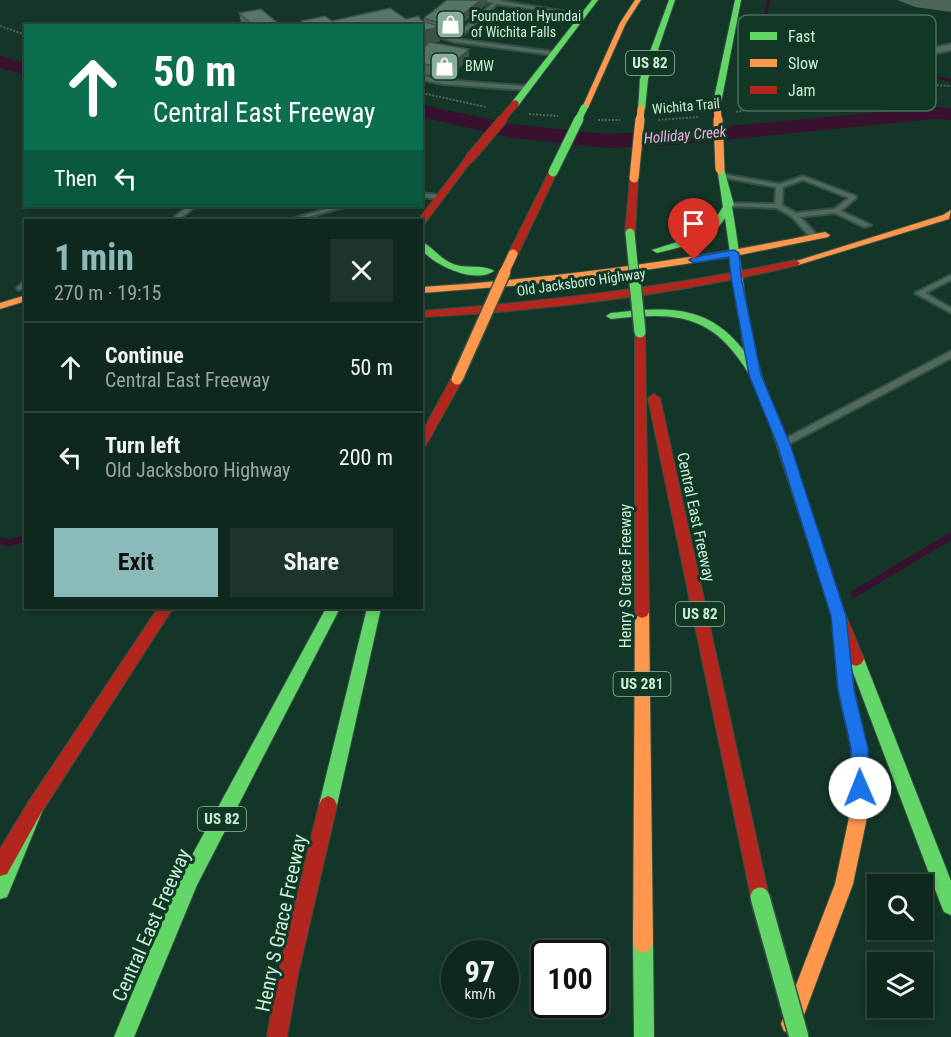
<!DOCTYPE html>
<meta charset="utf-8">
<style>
:root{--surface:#0f281e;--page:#1d342b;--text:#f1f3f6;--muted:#9ba6a4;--line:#2f443c;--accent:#8bbbb9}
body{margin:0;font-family:"Roboto Condensed",sans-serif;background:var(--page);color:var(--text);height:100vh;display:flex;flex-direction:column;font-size:22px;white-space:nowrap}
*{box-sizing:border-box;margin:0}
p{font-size:20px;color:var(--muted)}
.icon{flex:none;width:33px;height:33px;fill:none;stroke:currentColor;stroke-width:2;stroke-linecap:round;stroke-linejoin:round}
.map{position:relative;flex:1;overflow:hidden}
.side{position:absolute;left:24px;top:219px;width:399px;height:390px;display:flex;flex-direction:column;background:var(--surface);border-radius:0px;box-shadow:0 3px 9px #0003,0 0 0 2px var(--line)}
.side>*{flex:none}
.top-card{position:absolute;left:24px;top:24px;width:399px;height:183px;border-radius:0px;box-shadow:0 3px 9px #0003,0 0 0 2px var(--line);background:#0b6e4f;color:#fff;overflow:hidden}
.buttons{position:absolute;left:867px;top:874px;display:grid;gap:12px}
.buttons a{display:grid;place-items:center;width:66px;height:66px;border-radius:0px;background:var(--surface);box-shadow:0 3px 9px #0003,0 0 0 2px var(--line);font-size:30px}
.speed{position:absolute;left:441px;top:940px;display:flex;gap:12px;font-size:30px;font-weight:700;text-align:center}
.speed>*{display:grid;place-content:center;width:78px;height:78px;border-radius:50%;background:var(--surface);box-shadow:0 3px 9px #0003,0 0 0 2px var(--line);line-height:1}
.speed small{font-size:15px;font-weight:400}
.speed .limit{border:3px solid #111;border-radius:9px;background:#fff;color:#111}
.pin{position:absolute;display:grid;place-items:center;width:51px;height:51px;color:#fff;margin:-62px -26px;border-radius:50% 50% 50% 0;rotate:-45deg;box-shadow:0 0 6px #0007}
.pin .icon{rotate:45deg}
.me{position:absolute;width:66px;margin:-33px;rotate:359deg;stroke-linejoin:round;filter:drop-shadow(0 0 4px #0008)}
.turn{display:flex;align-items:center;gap:21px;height:126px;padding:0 30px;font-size:27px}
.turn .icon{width:78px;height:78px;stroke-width:2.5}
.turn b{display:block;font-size:42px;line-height:51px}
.then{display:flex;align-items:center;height:57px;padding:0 30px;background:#0003;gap:12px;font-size:22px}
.round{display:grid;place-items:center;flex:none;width:63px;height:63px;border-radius:0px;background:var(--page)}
.head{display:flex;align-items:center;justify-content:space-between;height:102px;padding:0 30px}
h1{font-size:36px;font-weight:700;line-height:45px;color:var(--accent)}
.action{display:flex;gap:12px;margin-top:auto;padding:12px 30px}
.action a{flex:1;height:69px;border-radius:0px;background:var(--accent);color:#111;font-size:24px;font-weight:700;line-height:69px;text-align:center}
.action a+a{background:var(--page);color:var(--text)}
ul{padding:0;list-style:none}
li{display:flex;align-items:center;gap:18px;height:90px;padding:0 30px;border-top:2px solid var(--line)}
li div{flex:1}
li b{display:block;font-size:22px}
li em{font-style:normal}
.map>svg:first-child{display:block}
</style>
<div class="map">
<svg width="951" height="1037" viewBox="0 0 951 1037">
<rect width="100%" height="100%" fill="#143628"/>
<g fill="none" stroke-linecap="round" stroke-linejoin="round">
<path stroke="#37112e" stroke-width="3" d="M769,0l-4,18 133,53 53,9"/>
<path stroke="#37112e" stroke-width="7" d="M0,541l9,2 17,-5
M854,594l97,-58"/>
<path fill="#37112e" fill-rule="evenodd" d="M0,56l26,7v12l-26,-7z
M422,105l90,19 95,10 67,-3 261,-24 16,1v12l-16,-1 -261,26 -67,3 -95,-10 -90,-21z"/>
<defs>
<path id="lane" d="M479,0h22l-1,1 85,14 -2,1 -86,-12 -39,35 97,13 -2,3 -99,-13 -32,-11v-3l31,10 40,-35z
M422,76l21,4 82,6 3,2 -3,2 -82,-6 -21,-4z
M722,174l58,10 23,-8 53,20v2l-15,13 30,14 -7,2 -29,-14 -35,4 19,20 -7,2 -20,-22 -15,-9 -50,-2 -2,-1 4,-2 46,1 1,-17 -56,-10 -1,-1zM803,180l46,18 -15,11 -38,4 -14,-8 1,-18z
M422,193l16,2 3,2 -3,2 -16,-2z
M188,206h8l-18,14h-7z
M337,206h10l-49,14h-10z
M951,275v5l-26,13 26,15v5l-36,-20z
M23,282h3v6l-8,2 -1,-2z
M951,351v7l-164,87h-6l-2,-2 2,-2z"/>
<path id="street" d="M951,44v6l-53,12 -6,-3 2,-2z"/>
<path id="fast" d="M592,0h6l-80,106h-6v-4z
M669,0h6l-27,79 -3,30 -7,2 2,-32z
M735,0h6l-20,103 -4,2 -4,-2z
M717,167l7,2 10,36 -2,2c10,56 13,112 29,166 5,18 13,35 21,52l-6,4 -6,-4c-7,-16 -13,-36 -21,-51 -37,-61 -72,-62 -138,-55l-5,-3 5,-3c54,-6 97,-10 133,38l-19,-133c-16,25 -41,28 -68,35l-5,-3 38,-12 20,-11 13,-20z
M422,242c11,5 18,17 31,22 12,5 31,0 41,7 -19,13 -59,-5 -72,-21z
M326,608h14l-143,277 -63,152h-20l69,-165z
M367,608h14l-44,197 -3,6 -6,3 -6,-3 -3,-6z
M856,652l5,2 3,5 87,222v34l-7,-3 -3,-7 -93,-246 3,-5z
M35,798l6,3 3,6 -37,90 -7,2v-31l29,-67z
M643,933l7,3 3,7 1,94h-20l-1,-94 3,-7z"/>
<path id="slow" d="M635,0h6l-15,23 -38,85 -7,2 39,-87z
M951,210l-2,9 -151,46 -8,-2 153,-48z
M825,232l5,3 -2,2 -103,21 -100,15 -101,12 -102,8v-6c136,-9 270,-27 403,-55z
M26,295v6l-26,8v-6z
M642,606l5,2 2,4 4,331 -3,7 -7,3 -7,-3 -3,-7 2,-331 2,-4z
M839,610l5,2 2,4 8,74 13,58 2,60 -16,76 -55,147 -7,3 -7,-3 -3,-7 54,-140 16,-76v-60l-13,-58 -6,-74 2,-4z"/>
<path id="jam" d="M466,157l7,2 -48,64 -3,1v-4h-4z
M553,169l4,3 -39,82 -8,2 -2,-2 41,-82z
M634,175l4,3 -3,55 -5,3 -5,-3 5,-55z
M795,260l5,3 -2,2c-119,29 -254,46 -376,52v-6c126,-10 250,-24 373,-51z
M640,329l5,3 4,280 -2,4 -5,2 -5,-2 -2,-4v-280z
M457,375l6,4 -37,66 -4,1v-14l29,-53z
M654,394l6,4 109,499 -2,7 -7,2 -7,-2 -2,-7 -103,-499z
M776,421l6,4 64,191 18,43 -3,5 -5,2 -5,-2 -19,-48 -62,-191z
M158,608h15l-132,205 -34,61 -7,2v-27l29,-48z
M328,796l6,3 3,6 -39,169 -11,63h-20l11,-63 41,-169 3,-6z"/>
</defs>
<use href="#lane" stroke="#355043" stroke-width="4"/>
<use href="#street" stroke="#355043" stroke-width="4"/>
<use href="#fast" stroke="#355043" stroke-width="2"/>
<use href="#slow" stroke="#355043" stroke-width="2"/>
<use href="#jam" stroke="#355043" stroke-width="2"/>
<path stroke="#4e665b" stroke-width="2" stroke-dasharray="2 1.5" stroke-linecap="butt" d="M0,26l26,9
M422,93l64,14
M736,112c72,-15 141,-31 215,-26
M529,114l29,2
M598,120h22
M658,120l40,-3"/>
<use href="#lane" fill="#4f6b5d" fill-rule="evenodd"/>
<use href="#street" fill="#4f6b5d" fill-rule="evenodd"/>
<use href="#fast" fill="#63d668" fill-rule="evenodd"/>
<use href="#slow" fill="#ff974d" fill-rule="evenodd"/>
<use href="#jam" fill="#b3261e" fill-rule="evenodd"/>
<defs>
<path id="fast-bridge-far3" d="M578,120l6,-12"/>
<path id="fast-bridge-far2" d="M553,172l26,-53
M630,233l4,40"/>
<path id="fast-bridge-far1" d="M634,272l6,60"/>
<path id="fast-bridge" d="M760,897l39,140"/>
<path id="slow-bridge-far2" d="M717,103l1,17
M640,120l1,-11"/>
<path id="slow-bridge-far1" d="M718,119l2,50
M634,178l6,-59
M504,273l9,-19"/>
<path id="slow-bridge" d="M457,379l48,-107"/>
<path id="jam-bridge-far1" d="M501,120l14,-16"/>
<path id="jam-bridge" d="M469,159l34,-40"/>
</defs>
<use href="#fast-bridge-far3" stroke="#355043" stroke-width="8" stroke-linecap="butt"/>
<use href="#fast-bridge-far2" stroke="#355043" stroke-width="11" stroke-linecap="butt"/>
<use href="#fast-bridge-far1" stroke="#355043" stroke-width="14" stroke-linecap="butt"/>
<use href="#fast-bridge" stroke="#355043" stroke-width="22" stroke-linecap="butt"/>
<use href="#slow-bridge-far2" stroke="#355043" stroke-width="8" stroke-linecap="butt"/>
<use href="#slow-bridge-far1" stroke="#355043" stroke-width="11" stroke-linecap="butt"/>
<use href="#slow-bridge" stroke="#355043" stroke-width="14" stroke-linecap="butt"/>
<use href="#jam-bridge-far1" stroke="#355043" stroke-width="8" stroke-linecap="butt"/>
<use href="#jam-bridge" stroke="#355043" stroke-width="11" stroke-linecap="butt"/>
<use href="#fast-bridge-far3" stroke="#63d668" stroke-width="7"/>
<use href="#fast-bridge-far2" stroke="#63d668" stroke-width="9"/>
<use href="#fast-bridge-far1" stroke="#63d668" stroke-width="11"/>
<use href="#fast-bridge" stroke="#63d668" stroke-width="19"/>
<use href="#slow-bridge-far2" stroke="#ff974d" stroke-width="7"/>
<use href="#slow-bridge-far1" stroke="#ff974d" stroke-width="9"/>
<use href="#slow-bridge" stroke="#ff974d" stroke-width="11"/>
<use href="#jam-bridge-far1" stroke="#b3261e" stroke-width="7"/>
<use href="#jam-bridge" stroke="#b3261e" stroke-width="9"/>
</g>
<path fill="#4b6558" d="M447,0h40v4l-38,30 -9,-3v10l-8,2 37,16 -20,19 -27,-4v-25l6,-5 -6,1v-19h-120l-1,-5 105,-2 15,1 3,1v-3z
M897,0h54v12l-36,-5z
M239,13l41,13h-37l-2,-3z"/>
<path fill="#3d5247" d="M481,0h6v4l-38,30 -1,-8z
M440,27v14l-18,4v-14z
M469,49v10l-20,19v-11z"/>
<path fill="#577566" stroke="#3d5247" stroke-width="1.5" d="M447,0h34l-33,26 -24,-8z
M390,8l16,11 13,-3 2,4 19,7 -18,4v-5h-114l-7,-5 24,-5 7,5z
M261,9l19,16 -26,1 -15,-13z
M429,42l40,7 -20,18 -27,-3v-15z"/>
<path fill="#1a73e8" stroke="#114b97" stroke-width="1.5" d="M734,250l5,3 2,24 20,98 29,69 56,172 8,74 14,58 1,40 -3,6 -6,2 -6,-2 -3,-6v-40l-13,-58 -7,-74 -54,-172 -28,-69 -18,-98 -2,-20 -35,6 -5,-3 5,-3z"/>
<defs>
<symbol id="shop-square" viewBox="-11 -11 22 22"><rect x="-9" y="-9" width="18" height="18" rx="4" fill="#8aae9b" stroke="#103825"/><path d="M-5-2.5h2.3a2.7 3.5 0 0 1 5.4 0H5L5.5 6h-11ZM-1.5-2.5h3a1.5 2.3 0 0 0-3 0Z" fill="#fff"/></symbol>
</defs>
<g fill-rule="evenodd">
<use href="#shop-square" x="434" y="8" width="33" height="33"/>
<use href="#shop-square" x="428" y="50" width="33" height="33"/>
</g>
<g text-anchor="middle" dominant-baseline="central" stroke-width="6" stroke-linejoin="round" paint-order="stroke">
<g font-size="14" fill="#caefd9" stroke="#103825" text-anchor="start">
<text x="471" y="16">Foundation Hyundai<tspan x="471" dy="16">of Wichita Falls</tspan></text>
<text x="465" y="66">BMW</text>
</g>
<g font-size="14" fill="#caefd9" stroke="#103825">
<text transform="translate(686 106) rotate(-5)">Wichita Trail</text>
<text transform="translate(581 282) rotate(-8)">Old Jacksboro Highway</text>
</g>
<g fill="#103825" stroke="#92b8a3" stroke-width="1.5">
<rect x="626" y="51" width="48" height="24" rx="4.5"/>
<rect x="676" y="602" width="48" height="24" rx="4.5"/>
<rect x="613.5" y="672" width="57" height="24" rx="4.5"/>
<rect x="198" y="807" width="48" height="24" rx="4.5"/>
</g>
<g font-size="15" font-weight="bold" fill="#caefd9">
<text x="650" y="63">US 82</text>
<text x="700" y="614">US 82</text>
<text x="642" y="684">US 281</text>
<text x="222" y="819">US 82</text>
</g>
<g font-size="15" font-style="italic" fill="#faabe1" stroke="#103825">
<text transform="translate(685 135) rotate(-5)">Holliday Creek</text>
</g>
<g font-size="16" fill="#caefd9" stroke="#103825">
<text transform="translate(696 517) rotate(78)">Central East Freeway</text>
<text transform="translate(625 576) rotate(-90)">Henry S Grace Freeway</text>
</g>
<g font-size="20" fill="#caefd9" stroke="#103825">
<text transform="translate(281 923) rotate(-78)">Henry S Grace Freeway</text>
<text transform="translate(151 925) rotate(-66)">Central East Freeway</text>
</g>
</g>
<rect x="738" y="15" width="198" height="96" rx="9" fill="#103825" stroke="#486f5b" stroke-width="1.5"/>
<rect x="750" y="32" width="27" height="8" fill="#63d668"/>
<rect x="750" y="59" width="27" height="8" fill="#ff974d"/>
<rect x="750" y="86" width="27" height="8" fill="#b3261e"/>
<g font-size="16" fill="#caefd9">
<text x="788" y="42">Fast</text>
<text x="788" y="69">Slow</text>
<text x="788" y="96">Jam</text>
</g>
</svg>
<div class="buttons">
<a><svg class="icon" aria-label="search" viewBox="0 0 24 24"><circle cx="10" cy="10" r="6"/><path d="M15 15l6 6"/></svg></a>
<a><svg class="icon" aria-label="layers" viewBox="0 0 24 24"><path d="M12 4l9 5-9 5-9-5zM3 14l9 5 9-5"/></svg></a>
</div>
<div class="speed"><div>97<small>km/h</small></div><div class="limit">100</div></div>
<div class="pin" style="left:694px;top:260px;background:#d93025"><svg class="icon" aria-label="arrive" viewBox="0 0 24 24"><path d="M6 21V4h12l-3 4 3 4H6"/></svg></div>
<svg class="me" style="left:860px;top:788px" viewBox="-20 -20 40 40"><circle r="19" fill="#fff"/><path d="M0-13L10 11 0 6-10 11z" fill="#1a73e8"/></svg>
<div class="top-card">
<div class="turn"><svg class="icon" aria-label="ahead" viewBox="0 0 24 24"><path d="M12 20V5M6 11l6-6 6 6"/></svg><div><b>50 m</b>Central East Freeway</div></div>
<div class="then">Then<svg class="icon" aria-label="left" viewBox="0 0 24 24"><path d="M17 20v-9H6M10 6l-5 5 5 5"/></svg></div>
</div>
<section class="side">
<div class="head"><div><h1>1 min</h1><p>270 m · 19:15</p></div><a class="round"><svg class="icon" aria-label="close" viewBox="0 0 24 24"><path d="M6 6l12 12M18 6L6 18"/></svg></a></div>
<ul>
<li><svg class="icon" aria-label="ahead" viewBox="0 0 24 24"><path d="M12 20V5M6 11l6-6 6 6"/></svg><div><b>Continue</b><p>Central East Freeway</p></div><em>50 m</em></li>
<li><svg class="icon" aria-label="left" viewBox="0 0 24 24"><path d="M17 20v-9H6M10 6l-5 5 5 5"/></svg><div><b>Turn left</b><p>Old Jacksboro Highway</p></div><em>200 m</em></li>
</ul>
<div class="action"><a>Exit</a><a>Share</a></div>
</section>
</div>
